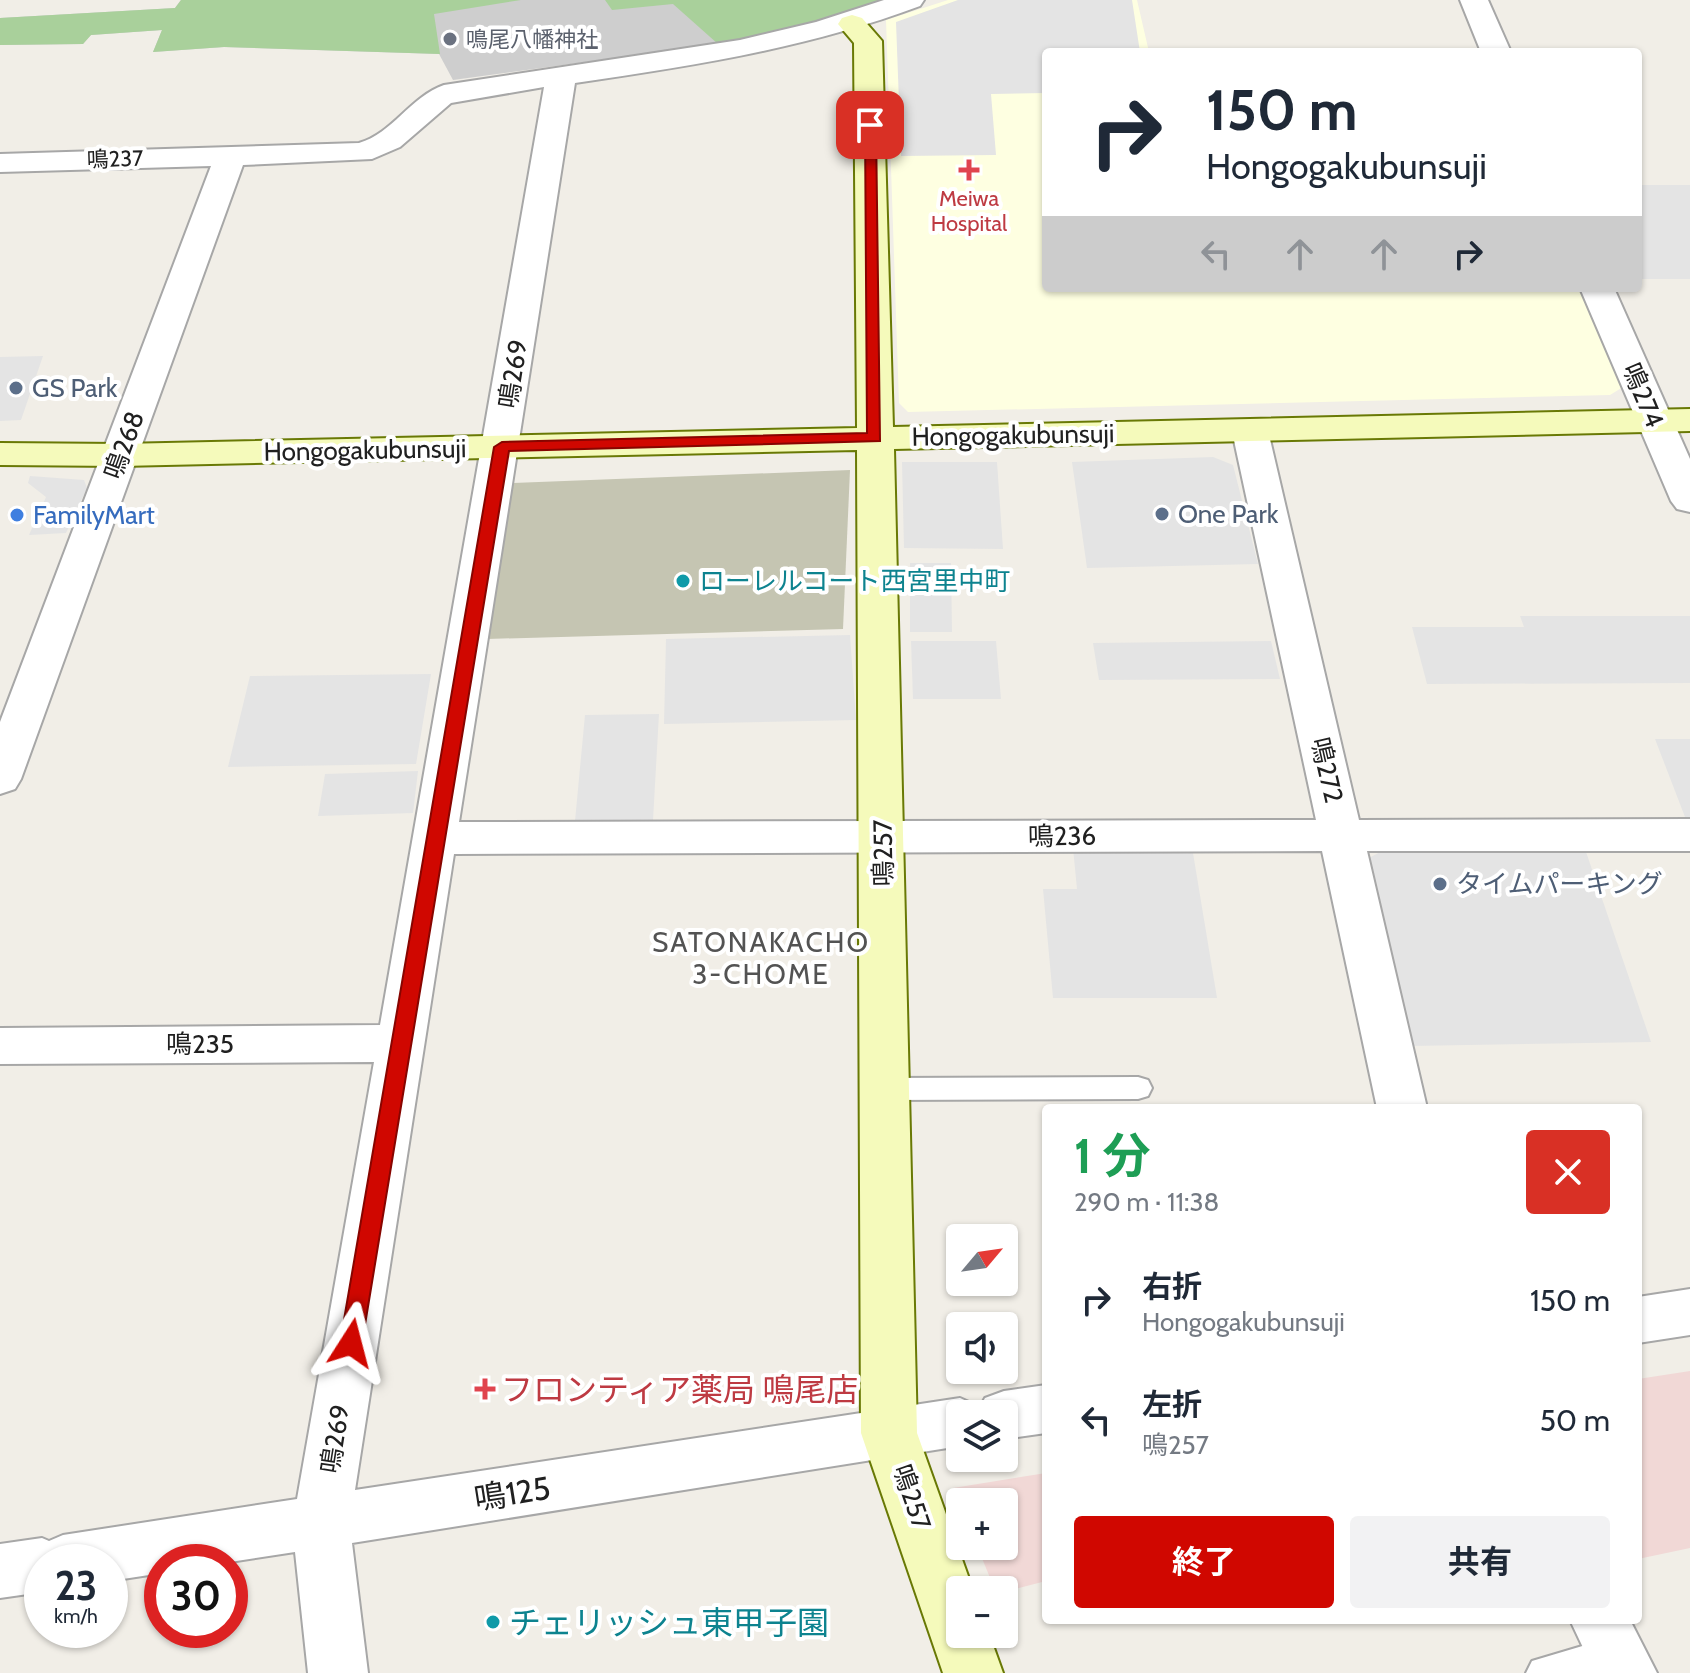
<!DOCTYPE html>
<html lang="ja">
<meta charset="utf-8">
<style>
:root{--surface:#fff;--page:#f2f2f3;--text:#1f2937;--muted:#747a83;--accent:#d00700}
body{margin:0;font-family:Cabin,"Noto Sans JP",sans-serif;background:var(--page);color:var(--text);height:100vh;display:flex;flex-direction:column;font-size:30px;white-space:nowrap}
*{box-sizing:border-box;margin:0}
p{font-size:26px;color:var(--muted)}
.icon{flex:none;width:44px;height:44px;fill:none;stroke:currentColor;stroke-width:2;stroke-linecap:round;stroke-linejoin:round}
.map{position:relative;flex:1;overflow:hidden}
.details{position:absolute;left:1042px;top:1104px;width:600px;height:520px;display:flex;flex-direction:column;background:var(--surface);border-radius:8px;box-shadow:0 2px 6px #0004}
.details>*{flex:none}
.guide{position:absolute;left:1042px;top:48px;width:600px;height:244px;border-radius:8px;box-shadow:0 2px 6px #0004;background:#fff;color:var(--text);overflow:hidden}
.needle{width:52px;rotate:61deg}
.fabs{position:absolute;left:946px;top:1224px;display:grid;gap:16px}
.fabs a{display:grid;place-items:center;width:72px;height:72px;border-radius:8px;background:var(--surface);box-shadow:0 2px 6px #0004;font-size:40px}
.speed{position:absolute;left:24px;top:1544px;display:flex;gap:16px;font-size:40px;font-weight:700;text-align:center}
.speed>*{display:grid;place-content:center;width:104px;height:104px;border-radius:50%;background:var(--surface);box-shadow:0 2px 6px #0004;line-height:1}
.speed small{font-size:20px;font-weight:400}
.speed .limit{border:12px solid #d22;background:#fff;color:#111}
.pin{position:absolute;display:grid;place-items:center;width:68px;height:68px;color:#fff;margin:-34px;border-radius:16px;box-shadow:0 4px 12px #0006}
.me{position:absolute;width:88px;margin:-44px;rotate:9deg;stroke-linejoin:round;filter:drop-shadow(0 0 6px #0008)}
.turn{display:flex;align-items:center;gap:28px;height:168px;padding:0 32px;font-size:36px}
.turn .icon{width:104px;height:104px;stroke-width:2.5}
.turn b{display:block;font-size:56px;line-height:68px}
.lanes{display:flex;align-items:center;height:76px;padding:0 32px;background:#0003;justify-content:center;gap:40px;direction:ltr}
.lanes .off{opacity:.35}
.round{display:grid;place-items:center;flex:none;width:84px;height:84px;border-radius:8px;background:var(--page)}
.overview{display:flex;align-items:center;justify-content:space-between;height:136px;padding:0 32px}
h1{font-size:48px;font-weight:700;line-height:60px;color:#1e9e55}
.primary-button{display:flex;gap:16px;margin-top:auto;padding:16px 32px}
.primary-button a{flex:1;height:92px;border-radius:8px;background:var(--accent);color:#fff;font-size:32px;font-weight:700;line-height:92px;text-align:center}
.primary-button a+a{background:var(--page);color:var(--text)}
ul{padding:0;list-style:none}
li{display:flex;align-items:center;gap:24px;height:120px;padding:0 32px}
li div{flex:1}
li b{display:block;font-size:30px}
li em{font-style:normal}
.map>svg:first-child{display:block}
</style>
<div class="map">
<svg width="1690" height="1673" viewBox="0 0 1690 1673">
<rect width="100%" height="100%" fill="#f1eee7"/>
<path fill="#f1d8d6" d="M1690,1371v177l-52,11v-180z
M1046,1473v108l-42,11 -9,-2 -18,-44h27v-44h-44v4l-7,-18z"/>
<path fill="#feffe1" d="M948,0h189l12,52h-103v236h535l42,99 -13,8 -702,17 -9,-9 -13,-383z"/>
<path fill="#cecece" d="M181,0h698l-161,44 -265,36 -14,-26 -215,-7 -71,5 9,-22 -71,5 -8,9 -83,1v-27l175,-10z"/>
<path fill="#c5c5b2" d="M850,470l-7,159 -356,10 26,-156z"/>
<path fill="#a9d09b" d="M181,0h340l-87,14 6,40 -216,-7 -71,5 9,-22 -71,5 -8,9 -83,1v-27l175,-10z
M605,0h274l-40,18 -121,26 -45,-40 -61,6z"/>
<path fill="#e4e4e4" d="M958,0h174l8,52h-94v41l-55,1 5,61 -95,1 -5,-134z
M1638,185h52v94h-52z
M43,356l-22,64 -21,1v-64z
M1213,457l20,8 25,99 -171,4 -15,-106z
M902,462h95l6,87 -99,-1z
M30,476l54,4 3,8 -21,45 -37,2 17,-38 -18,-14z
M910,563h41l1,69h-42z
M1520,616h170v67l-263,1 -15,-57h112z
M850,635l6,85 -192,4 2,-85z
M911,641h85l5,58h-88z
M1271,641l9,38 -181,1 -6,-37z
M431,674l-15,90 -188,3 22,-91z
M659,714l-6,106 -78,1 10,-106z
M1655,739h35v78h-5z
M418,771l-5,42 -95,3 7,-42z
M1584,846l67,196 -242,4 -44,-186 21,-11z
M1192,847l25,151h-164l-10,-109h34l-4,-41z"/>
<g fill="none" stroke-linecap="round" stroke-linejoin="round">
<defs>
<path id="lane" d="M1138,1077l10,3 4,8 -4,8 -10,3 -252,1 -10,-3 -4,-8 4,-8 10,-3z
M1616,1636l12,5 6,12 -6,12 -23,8h-79l6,-12z"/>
<path id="street" d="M884,0h40l-4,6c-112,42 -228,60 -345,77l-116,739 857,-2 -84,-389 5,-8 13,-3 13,3 5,8 91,389 331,-1v32h-323l60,257h-50l-55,-257 -868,3 -99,636 605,-92 20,9 5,-9 19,-7 42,-6v48l-42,6v-25h-44v32l-608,97 16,130h-60l-13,-121 -65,10h-68v11l-52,8v-19h-68v30l-42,6v-54l42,-6 7,3 14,-6 234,-36 77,-437 -374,2v-36l380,-3 164,-938 -93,16 -51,44 -28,12 -129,6 -222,614 -6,10 -15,5v-72l211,-556 -211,6v-18l359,-11c34,-10 51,-46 85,-58l296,-45 76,-18z
M1460,0h28l23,52h-30z
M1580,288h34l76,171v53l-13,-3 -6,-8z
M1690,1289v46l-52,8v-46z
M1570,1620h60l27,53h-62z"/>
<path id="secondary" d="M852,15l10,3 20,23 11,386 797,-18v22l-796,18 23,984 56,157h-13v44h29l14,39h-60l-82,-240 -4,-983 -736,16 -121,-1v-22l121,1 736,-16 -3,-385 -16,-19 4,-6z"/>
</defs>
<use href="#lane" stroke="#a7a7a7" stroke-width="4"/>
<use href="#street" stroke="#a7a7a7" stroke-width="4"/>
<use href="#secondary" stroke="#697905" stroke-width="4"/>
<use href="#lane" fill="#fff" fill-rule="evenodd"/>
<use href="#street" fill="#fff" fill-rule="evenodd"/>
<use href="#secondary" fill="#f5fabb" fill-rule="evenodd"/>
</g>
<path fill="#d00700" stroke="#870500" stroke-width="2" d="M865,123l11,2 4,316 -371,10 -147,892 -3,7h-16l-3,-7 154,-896 8,-5 365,-9z"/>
<circle fill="#6b7280" stroke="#fff" stroke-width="3" cx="450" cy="39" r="8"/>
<g fill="#e0444e" stroke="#fff" stroke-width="3">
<path d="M965 158h8v8h8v8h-8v8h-8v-8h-8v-8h8z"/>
<path d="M481 1377h8v8h8v8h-8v8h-8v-8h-8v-8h8z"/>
</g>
<g fill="#5c6f8a" stroke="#fff" stroke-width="3">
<circle cx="16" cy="388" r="8"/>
<circle cx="1162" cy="514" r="8"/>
<circle cx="1440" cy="884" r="8"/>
</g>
<circle fill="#3f7fe0" stroke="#fff" stroke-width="3" cx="17" cy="515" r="8"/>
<g fill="#0f9aa8" stroke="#fff" stroke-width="3">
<circle cx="683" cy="581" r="8"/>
<circle cx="493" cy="1622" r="8"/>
</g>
<g text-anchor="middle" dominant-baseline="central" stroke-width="8" stroke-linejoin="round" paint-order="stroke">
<g font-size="22" fill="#5b616d" stroke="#fff" text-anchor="start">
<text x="466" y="39">鳴尾八幡神社</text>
</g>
<g font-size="22" fill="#202020" stroke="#fff">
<text transform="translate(115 159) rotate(-2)">鳴237</text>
</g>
<g font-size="22" fill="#be3a42" stroke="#fff">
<text x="969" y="198">Meiwa<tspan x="969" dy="25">Hospital</tspan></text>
</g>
<g font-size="26" fill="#202020" stroke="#fff">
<text transform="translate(513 374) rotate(-81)">鳴269</text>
<text transform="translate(1643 395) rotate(67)">鳴274</text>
<text transform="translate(1013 435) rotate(-1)">Hongogakubunsuji</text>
<text transform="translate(124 445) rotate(-70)">鳴268</text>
<text transform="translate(365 450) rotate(-1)">Hongogakubunsuji</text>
<text transform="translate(1327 770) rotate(77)">鳴272</text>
<text transform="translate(1062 836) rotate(-1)">鳴236</text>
<text transform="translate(883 853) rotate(-91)">鳴257</text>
<text x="200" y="1044">鳴235</text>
<text transform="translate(335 1439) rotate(-81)">鳴269</text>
<text transform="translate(912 1497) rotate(71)">鳴257</text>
</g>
<g font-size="26" fill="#4e5e75" stroke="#fff" text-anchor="start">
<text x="32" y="388">GS Park</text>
<text x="1178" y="514">One Park</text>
<text x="1456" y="884">タイムパーキング</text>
</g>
<g font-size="26" fill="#366cbe" stroke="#fff" text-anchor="start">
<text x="33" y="515">FamilyMart</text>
</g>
<g font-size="26" fill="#0d838f" stroke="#fff" text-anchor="start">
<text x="699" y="581">ローレルコート西宮里中町</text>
</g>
<g font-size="28" letter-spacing="2" fill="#535353" stroke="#fff">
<text x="761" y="942">SATONAKACHO<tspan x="761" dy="32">3-CHOME</tspan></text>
</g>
<g font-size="32" fill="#be3a42" stroke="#fff" text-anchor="start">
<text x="501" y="1389">フロンティア薬局 鳴尾店</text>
</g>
<g font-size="32" fill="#202020" stroke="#fff">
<text transform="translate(512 1493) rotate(-9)">鳴125</text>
</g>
<g font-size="32" fill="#0d838f" stroke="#fff" text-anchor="start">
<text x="509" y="1622">チェリッシュ東甲子園</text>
</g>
</g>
</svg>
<div class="fabs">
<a><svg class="needle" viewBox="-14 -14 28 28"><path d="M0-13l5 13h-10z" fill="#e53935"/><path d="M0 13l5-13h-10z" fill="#747a83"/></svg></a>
<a><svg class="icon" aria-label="sound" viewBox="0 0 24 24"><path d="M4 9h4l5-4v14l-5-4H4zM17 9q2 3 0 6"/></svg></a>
<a><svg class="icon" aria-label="layers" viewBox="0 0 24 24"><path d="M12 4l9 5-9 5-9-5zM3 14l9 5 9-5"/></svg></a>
<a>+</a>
<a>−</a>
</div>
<div class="speed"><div>23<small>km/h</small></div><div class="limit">30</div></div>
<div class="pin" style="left:870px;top:125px;background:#d93025"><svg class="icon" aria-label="arrive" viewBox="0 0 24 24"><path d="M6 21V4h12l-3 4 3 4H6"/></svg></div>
<svg class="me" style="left:351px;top:1343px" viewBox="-20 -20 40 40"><path d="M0-17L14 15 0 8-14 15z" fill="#d00700" stroke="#fff" stroke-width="4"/></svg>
<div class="guide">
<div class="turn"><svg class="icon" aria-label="right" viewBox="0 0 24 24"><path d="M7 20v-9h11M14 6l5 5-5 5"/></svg><div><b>150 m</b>Hongogakubunsuji</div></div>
<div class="lanes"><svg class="icon off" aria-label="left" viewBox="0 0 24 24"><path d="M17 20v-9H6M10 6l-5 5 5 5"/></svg><svg class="icon off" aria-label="ahead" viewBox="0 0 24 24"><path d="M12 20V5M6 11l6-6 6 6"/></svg><svg class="icon off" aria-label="ahead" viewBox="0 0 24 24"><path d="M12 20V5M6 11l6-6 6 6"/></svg><svg class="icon" aria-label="right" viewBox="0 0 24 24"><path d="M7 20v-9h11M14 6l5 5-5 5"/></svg></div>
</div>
<section class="details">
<div class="overview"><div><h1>1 分</h1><p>290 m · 11:38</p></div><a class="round" style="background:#d93025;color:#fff"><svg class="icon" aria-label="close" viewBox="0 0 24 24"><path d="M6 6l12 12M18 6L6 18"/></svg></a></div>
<ul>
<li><svg class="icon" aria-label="right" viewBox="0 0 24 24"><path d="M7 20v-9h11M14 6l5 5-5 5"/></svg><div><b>右折</b><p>Hongogakubunsuji</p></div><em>150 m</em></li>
<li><svg class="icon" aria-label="left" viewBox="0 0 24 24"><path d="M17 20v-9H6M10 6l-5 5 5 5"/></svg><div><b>左折</b><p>鳴257</p></div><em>50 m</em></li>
</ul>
<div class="primary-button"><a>終了</a><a>共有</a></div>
</section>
</div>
